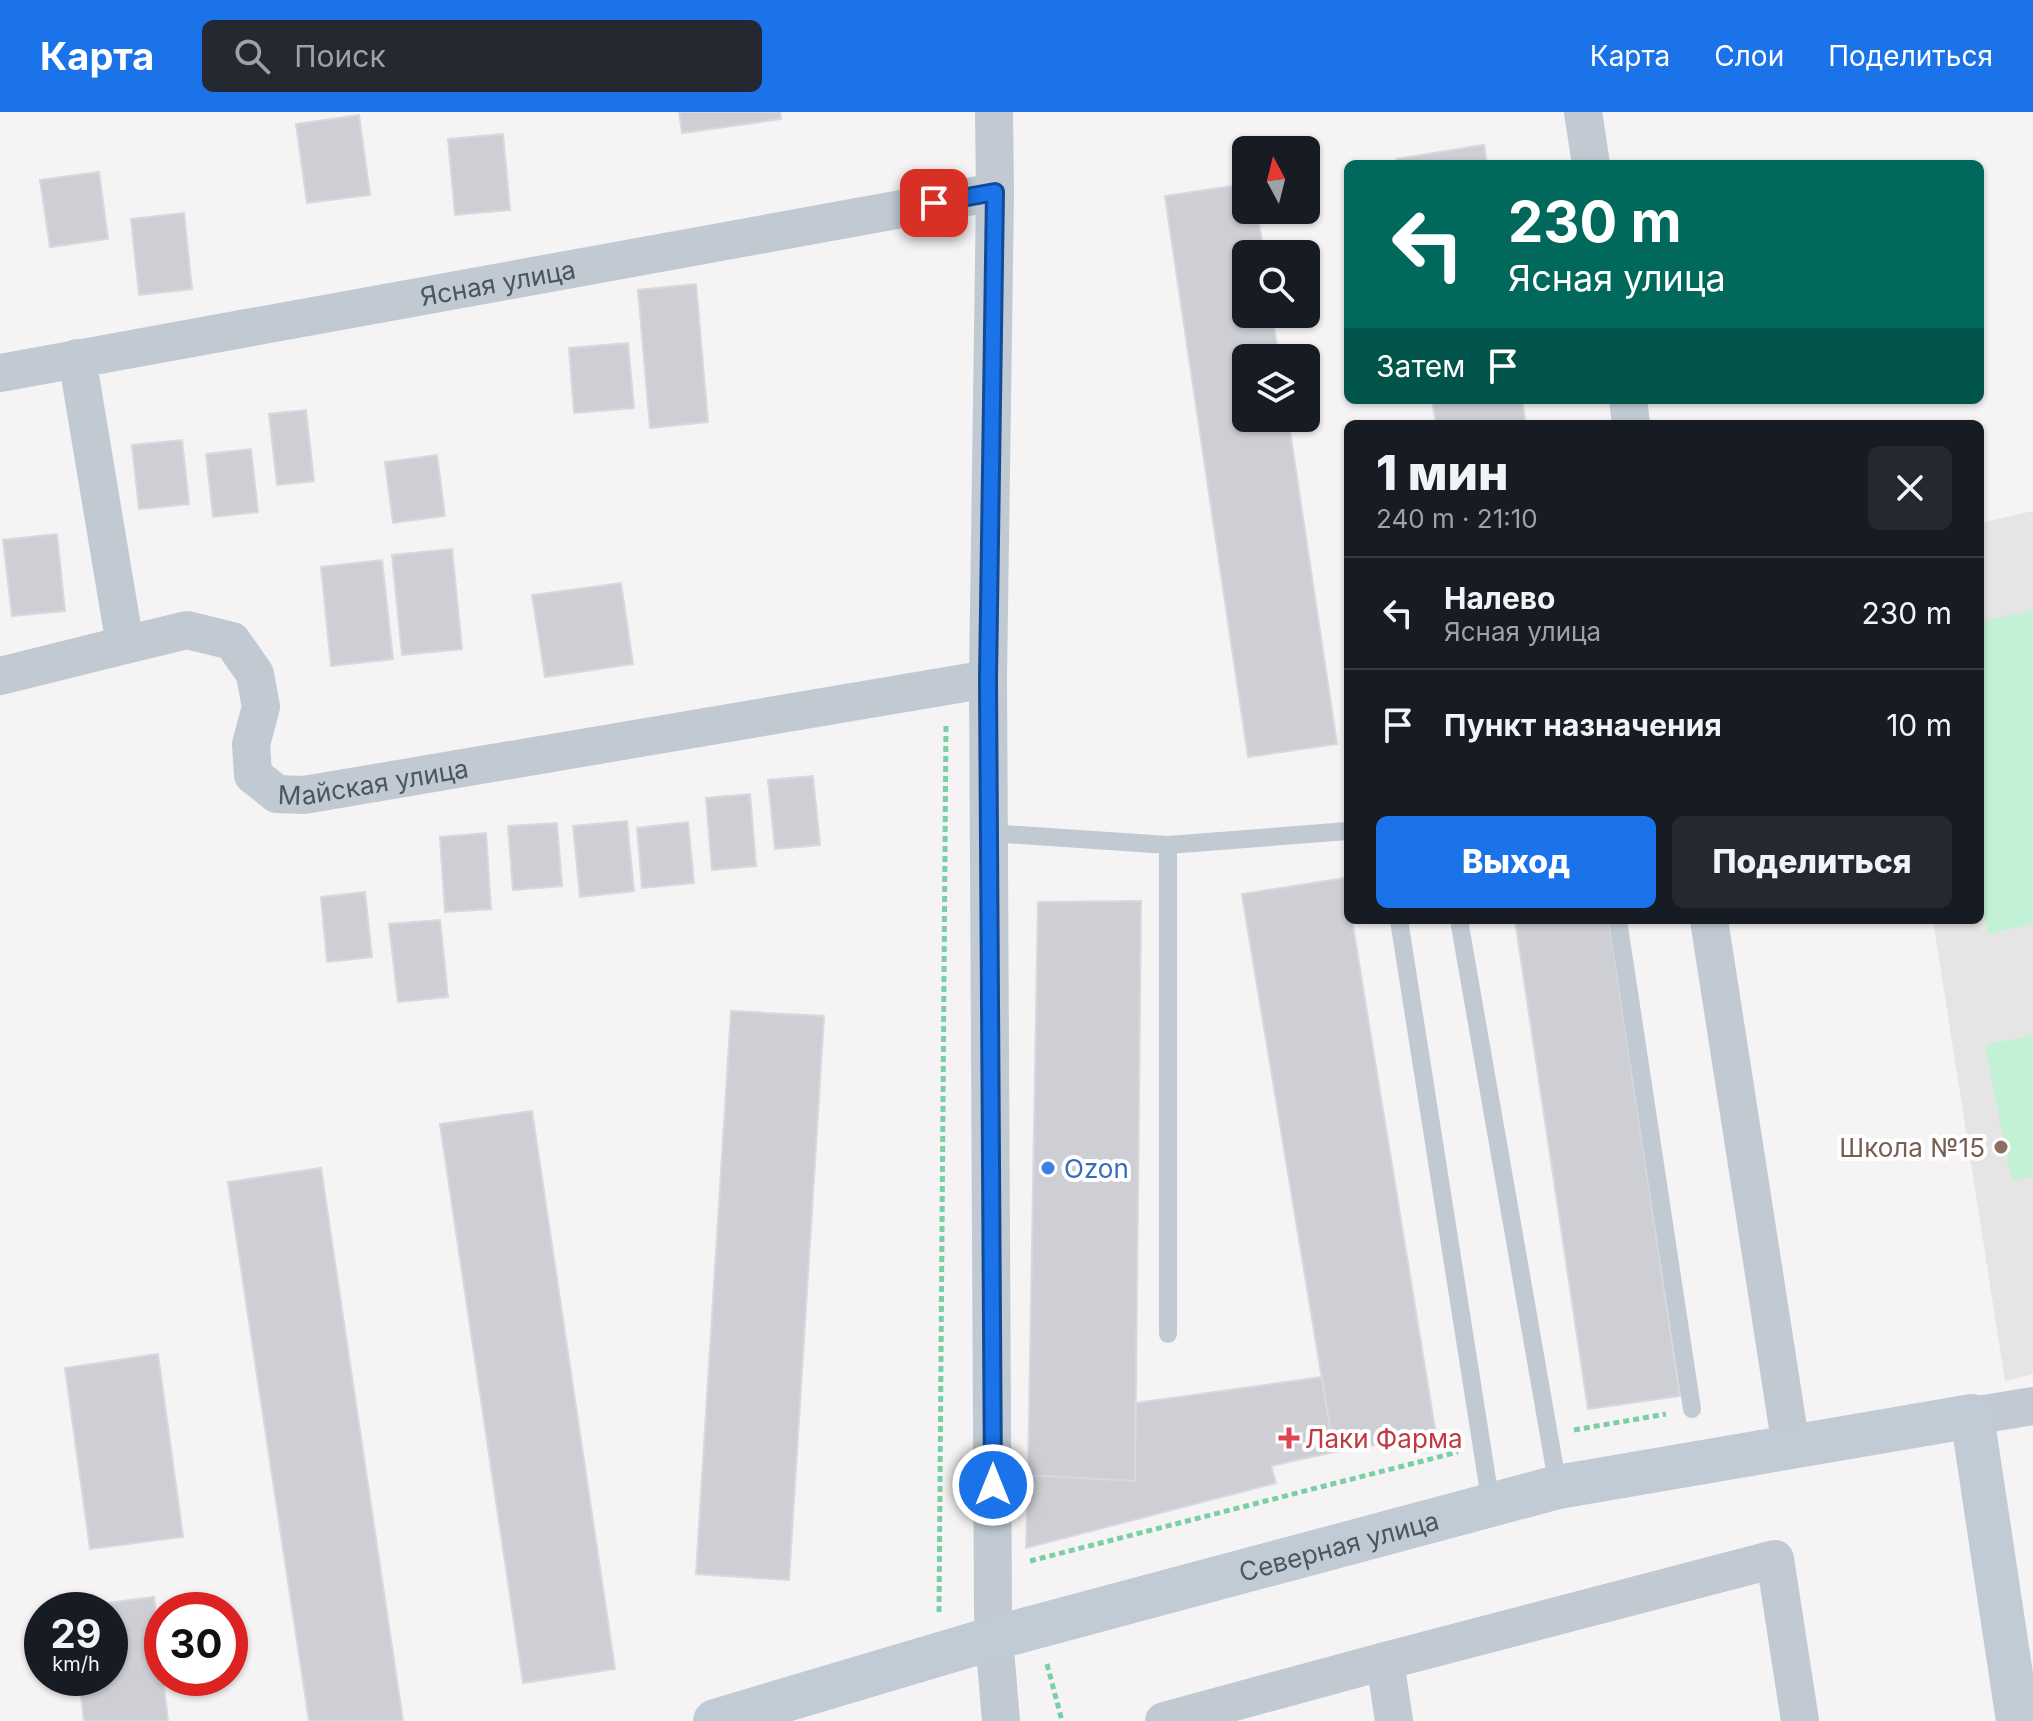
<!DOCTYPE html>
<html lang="ru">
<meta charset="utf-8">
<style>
:root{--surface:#171b24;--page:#242831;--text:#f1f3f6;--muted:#9ea1a6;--line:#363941;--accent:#1a73e8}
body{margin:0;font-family:Inter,sans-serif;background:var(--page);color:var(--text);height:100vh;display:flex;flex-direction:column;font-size:30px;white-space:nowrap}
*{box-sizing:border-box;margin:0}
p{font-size:26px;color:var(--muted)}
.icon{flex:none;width:44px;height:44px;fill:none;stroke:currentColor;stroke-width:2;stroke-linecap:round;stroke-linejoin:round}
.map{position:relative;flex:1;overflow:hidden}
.panel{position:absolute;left:1344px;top:308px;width:640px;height:504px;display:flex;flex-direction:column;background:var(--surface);border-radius:12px;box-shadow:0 2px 6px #0004}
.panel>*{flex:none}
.top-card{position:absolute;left:1344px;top:48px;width:640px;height:244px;border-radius:12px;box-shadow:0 2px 6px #0004;background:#00695c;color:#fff;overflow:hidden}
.needle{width:52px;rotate:353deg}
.fabs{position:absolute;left:1232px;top:24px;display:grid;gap:16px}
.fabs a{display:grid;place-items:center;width:88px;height:88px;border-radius:12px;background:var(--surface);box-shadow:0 2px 6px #0004;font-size:40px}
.speed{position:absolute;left:24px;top:1480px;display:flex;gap:16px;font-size:40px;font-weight:700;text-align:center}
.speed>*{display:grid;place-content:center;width:104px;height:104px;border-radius:50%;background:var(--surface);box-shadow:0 2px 6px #0004;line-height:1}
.speed small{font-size:20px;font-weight:400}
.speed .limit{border:12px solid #d22;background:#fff;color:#111}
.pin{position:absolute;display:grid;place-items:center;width:68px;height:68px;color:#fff;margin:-34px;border-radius:16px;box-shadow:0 4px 12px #0006}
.me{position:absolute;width:88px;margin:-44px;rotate:0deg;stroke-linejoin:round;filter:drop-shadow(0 0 6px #0008)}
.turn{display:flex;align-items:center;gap:28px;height:168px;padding:0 32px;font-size:36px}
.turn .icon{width:104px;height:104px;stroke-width:2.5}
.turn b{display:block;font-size:56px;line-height:68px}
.then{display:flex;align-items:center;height:76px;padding:0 32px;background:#0003;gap:16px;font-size:30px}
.round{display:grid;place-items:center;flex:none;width:84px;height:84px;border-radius:12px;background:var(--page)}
.head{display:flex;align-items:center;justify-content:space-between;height:136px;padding:0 32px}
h1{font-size:48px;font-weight:800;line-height:60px}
.primary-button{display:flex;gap:16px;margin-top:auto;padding:16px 32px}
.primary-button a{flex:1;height:92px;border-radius:12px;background:var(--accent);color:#fff;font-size:32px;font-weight:800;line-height:92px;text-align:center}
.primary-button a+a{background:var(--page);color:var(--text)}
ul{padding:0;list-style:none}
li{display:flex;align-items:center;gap:24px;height:112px;padding:0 32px;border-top:2px solid var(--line)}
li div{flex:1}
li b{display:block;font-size:30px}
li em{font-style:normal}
header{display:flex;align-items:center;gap:48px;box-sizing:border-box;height:112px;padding:0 40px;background:var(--accent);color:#fff}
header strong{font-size:38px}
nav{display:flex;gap:44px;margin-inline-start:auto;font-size:28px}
.search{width:560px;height:72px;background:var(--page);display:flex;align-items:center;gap:20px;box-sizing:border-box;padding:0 28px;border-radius:12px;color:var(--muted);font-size:30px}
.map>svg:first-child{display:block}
</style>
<header>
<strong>Карта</strong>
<div class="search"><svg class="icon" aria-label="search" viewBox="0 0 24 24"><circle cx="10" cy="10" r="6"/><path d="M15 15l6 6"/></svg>Поиск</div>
<nav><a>Карта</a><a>Слои</a><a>Поделиться</a></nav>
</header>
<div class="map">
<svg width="2033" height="1609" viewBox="0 0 2033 1609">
<rect width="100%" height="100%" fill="#f5f3f3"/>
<path fill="#e6e4e5" d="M2033,399v863l-28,7 -72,-461h47v-397z"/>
<path fill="#c3f1d5" d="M2033,498v314l-45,10 -8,-38v-274z
M2033,923v142l-21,4 -27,-136z"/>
<path fill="#cdcfd5" stroke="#d7d9de" stroke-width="2" d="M679,0h101l1,7 -99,14z
M359,3l11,80 -63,8 -11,-79z
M503,22l7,76 -55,5 -7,-76z
M1484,33l3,19h-90l-1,-5z
M99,60l9,67 -58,8 -10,-67z
M1246,72v26h11l7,44h-18v60h26l7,44h-33v60h42l49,326 -89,13 -83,-561z
M184,101l8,76 -53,6 -8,-76z
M696,172l12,138 -58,6 -12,-138z
M628,231l6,65 -60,5 -5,-65z
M1432,288h90l4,24h-90z
M306,298l8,71 -37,4 -8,-71z
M182,328l7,64 -50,5 -7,-64z
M251,337l7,63 -45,5 -7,-63z
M437,343l8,61 -52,7 -8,-61z
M57,422l8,77 -53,5 -9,-76z
M452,437l10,100 -60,6 -10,-100z
M382,448l11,99 -62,7 -10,-99z
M621,471l12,81 -88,13 -13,-82z
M813,664l7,69 -45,4 -7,-69z
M750,682l6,72 -44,4 -6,-72z
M627,709l7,70 -54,6 -7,-71z
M688,710l6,61 -52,5 -5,-60z
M557,711l5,63 -49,4 -5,-64z
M486,721l5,76 -46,3 -5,-75z
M1345,766l3,18v24h4l84,515 -102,17 -92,-558z
M365,780l7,65 -45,5 -6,-65z
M1141,789l-6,580 -107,-6 10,-573z
M440,808l8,77 -50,5 -9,-78z
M1515,808h94l71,476 -92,13z
M731,899l93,5 -35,564 -93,-6z
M532,999l83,558 -92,14 -83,-559z
M321,1056l82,553h-94l-81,-539z
M158,1242l25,183 -93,12 -25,-181z
M1322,1265l12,75 -63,14 5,17 -250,65 2,-73 107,6v-78z
M154,1485l14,124h-84l-5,-43h31v-68h-39v-2z"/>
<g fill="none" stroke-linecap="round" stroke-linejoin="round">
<path stroke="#7ad0a6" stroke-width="5" stroke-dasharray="6 4" stroke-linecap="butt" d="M1574,1318l92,-16
M1030,1449l428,-109
M939,1500l7,-890
M1047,1552l15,57"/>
<path stroke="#c1cad2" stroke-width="18" d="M989,721l179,12 180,-14
M1168,733v489
M1399,808l92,585
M1459,808l99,567
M1618,808l74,489"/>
<g stroke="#c1cad2" stroke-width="38">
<path d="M994,0l1,80 -7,487 5,931 1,28 7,83"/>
<path d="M1583,0l8,52"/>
<path id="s1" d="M77,246l48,287 62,-15 45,11 23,33 6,33 -10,37 2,31 24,19 27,1 684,-116"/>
<path id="s2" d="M0,261l995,-181"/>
<path d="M1628,288l3,24"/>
<path d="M0,564l125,-31"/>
<path d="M1709,808l82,527"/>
<path d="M1972,1304l61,-10"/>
<path d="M1385,1549l9,60"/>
<path d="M1164,1609l221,-60 390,-102 25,162"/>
</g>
<path stroke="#c1cbd6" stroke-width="44" id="s3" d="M715,1609l279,-83 564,-151 414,-71 46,305"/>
</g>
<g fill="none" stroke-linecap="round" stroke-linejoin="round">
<defs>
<path id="route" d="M934,91l61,-11 -7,487 5,806"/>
</defs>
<use href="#route" stroke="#114b97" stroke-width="20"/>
<use href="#route" stroke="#1a73e8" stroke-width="14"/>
</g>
<circle fill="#8d6e63" stroke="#fff" stroke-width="3" cx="2001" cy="1035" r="8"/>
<circle fill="#3f7fe0" stroke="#fff" stroke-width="3" cx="1048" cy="1056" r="8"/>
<path fill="#e0444e" stroke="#fff" stroke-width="3" d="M1285 1314h8v8h8v8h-8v8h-8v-8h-8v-8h8z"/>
<g text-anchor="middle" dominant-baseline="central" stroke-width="8" stroke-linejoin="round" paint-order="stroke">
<g font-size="26" fill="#4a5661" stroke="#fff">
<text stroke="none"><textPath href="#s2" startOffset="506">Ясная улица</textPath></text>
<text stroke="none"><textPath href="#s1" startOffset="672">Майская улица</textPath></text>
<text stroke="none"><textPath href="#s3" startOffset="648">Северная улица</textPath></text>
</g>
<g font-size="26" fill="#785e54" stroke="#fff" text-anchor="end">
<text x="1985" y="1035">Школа №15</text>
</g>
<g font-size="26" fill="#366cbe" stroke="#fff" text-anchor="start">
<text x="1064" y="1056">Ozon</text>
</g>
<g font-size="26" fill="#be3a42" stroke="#fff" text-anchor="start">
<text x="1305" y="1326">Лаки Фарма</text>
</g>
</g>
</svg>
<div class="fabs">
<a><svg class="needle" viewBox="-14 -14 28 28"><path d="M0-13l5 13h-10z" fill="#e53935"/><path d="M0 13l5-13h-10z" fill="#9ea1a6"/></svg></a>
<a><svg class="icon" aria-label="search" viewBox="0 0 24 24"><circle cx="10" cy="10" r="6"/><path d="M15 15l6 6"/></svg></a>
<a><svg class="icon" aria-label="layers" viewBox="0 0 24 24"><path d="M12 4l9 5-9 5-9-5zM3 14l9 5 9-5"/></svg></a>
</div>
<div class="speed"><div>29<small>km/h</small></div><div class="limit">30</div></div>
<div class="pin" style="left:934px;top:91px;background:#d93025"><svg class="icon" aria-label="arrive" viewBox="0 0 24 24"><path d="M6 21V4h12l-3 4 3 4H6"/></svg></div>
<svg class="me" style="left:993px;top:1373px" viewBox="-20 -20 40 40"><circle r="17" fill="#1a73e8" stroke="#fff" stroke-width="3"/><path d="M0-11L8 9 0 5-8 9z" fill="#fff"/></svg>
<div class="top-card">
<div class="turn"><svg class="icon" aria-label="left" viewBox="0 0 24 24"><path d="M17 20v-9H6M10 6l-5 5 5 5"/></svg><div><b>230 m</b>Ясная улица</div></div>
<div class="then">Затем<svg class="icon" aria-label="arrive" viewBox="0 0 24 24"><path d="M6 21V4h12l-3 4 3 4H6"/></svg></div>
</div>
<section class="panel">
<div class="head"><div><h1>1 мин</h1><p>240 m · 21:10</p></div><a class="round"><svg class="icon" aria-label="close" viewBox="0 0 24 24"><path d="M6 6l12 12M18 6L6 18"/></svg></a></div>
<ul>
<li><svg class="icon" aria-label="left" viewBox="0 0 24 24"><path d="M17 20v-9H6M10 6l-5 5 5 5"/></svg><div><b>Налево</b><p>Ясная улица</p></div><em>230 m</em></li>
<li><svg class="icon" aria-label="arrive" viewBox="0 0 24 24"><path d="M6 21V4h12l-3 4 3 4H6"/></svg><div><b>Пункт назначения</b></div><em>10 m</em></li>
</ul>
<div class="primary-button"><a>Выход</a><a>Поделиться</a></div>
</section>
</div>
